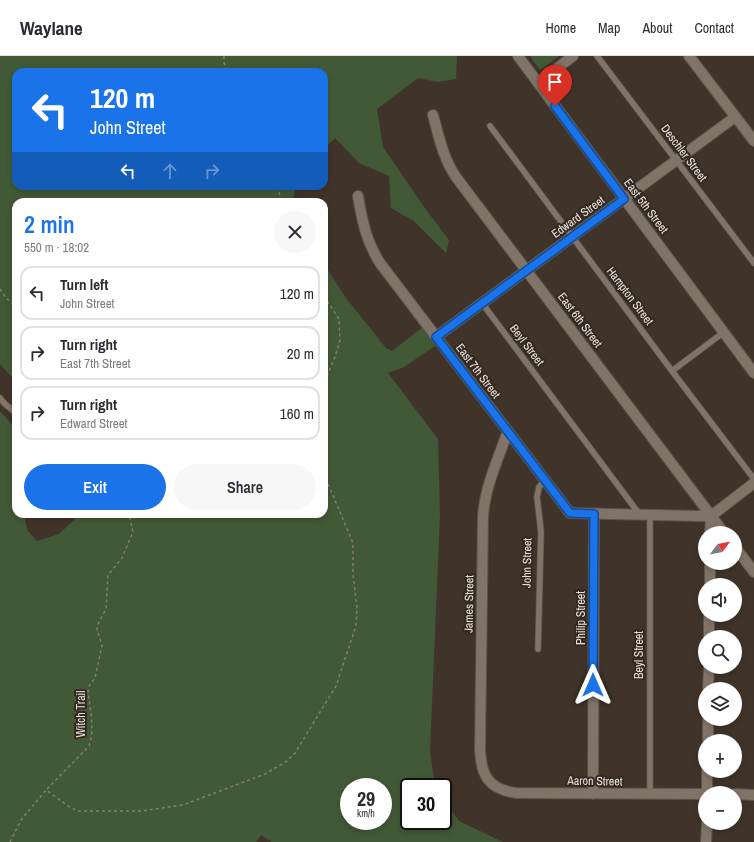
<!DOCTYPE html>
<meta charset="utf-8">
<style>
:root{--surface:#fff;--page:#f7f7f7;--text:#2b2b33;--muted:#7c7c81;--line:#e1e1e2;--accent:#1a73e8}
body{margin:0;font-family:"Archivo Narrow",sans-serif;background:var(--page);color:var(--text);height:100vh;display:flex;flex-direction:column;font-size:15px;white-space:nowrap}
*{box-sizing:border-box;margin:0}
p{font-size:13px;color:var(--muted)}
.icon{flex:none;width:22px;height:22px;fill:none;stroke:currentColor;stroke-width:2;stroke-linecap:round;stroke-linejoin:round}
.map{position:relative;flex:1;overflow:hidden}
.side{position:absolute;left:12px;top:142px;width:316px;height:320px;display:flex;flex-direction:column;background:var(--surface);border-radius:12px;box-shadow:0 2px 6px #0003}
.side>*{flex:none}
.hud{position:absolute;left:12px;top:12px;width:316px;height:122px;border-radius:12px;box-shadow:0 2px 6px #0003;background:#1a73e8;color:#fff;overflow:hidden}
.needle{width:26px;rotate:58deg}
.fabs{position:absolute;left:698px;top:470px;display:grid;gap:8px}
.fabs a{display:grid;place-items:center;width:44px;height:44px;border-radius:50%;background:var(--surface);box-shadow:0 2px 6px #0003;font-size:20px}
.speed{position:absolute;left:340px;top:722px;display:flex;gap:8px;font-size:20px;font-weight:700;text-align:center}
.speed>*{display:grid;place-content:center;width:52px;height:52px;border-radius:50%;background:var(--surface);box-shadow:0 2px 6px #0003;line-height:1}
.speed small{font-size:10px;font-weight:400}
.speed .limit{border:2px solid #111;border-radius:6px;background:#fff;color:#111}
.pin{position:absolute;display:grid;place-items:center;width:34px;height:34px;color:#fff;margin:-41px -17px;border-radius:50% 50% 50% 0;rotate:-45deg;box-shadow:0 0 4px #0007}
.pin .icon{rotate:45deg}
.me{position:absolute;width:44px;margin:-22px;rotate:0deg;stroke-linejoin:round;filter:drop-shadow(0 0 3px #0008)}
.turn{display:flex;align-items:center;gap:14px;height:84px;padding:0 12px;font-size:18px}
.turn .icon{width:52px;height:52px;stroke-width:2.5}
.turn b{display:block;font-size:28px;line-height:34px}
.lanes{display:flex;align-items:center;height:38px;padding:0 12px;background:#0003;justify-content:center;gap:20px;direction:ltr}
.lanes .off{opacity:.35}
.round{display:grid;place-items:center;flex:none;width:42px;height:42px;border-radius:21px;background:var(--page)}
.head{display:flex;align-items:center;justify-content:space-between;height:68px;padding:0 12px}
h1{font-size:24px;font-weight:600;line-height:30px;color:var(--accent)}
.primary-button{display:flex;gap:8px;margin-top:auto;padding:8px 12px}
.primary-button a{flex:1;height:46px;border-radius:24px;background:var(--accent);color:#fff;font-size:16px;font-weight:600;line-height:46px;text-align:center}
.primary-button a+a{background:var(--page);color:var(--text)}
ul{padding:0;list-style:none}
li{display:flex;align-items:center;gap:12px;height:54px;margin:0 8px 6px;padding:0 4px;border:2px solid var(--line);border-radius:12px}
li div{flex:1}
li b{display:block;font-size:15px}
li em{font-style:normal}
header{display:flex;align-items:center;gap:24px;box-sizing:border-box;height:56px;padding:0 20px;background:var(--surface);border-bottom:1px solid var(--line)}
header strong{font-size:19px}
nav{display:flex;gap:22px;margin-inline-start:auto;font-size:14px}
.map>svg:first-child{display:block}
</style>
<header>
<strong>Waylane</strong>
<nav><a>Home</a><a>Map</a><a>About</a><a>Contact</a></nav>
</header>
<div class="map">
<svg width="754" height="786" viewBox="0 0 754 786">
<rect width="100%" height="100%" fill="#40342a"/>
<path fill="#425937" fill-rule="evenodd" d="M0,0h457l-1,23 -18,3 -20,-4 -41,31 6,38 44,64 22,29 -3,13 -32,-32 -23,-13 -2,-32 -30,-13 -24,-25 -11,11v-77h-308v114h280l-4,16h-276v180l-16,-18z
M530,0h29l-19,14z
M324,208l22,34 40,50 6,3 31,-24 12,19 -31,21 -16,6 50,66 2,77 -10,235 5,36h-26v34h34v-23l16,23 44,21h-231l-11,-7 -5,7h-256v-431l16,18v85h8l3,16 10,11 22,-7 17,-16 1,-4h247zM349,731h34v34h-34z"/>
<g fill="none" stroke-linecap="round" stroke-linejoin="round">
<defs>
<path id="lane" d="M597,0l157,207
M490,70l182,245 82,108
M482,247l158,212
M672,315l52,-39
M0,342l5,6 11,9
M538,593l3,-117 -4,-35 2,-10 6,-7
M650,738v-279"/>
<path id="street" d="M518,0l236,317
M538,27l35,-27
M433,59c6,22 10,43 23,62l268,356
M358,140c4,24 8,45 22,67l190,250 127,3h14
M436,281l299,-220
M508,375c-10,28 -23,56 -25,85l-3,233c1,26 8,40 36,44l189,1
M711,460l43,-33
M710,477l1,-17
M735,491l19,25
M710,529v-22
M709,581v-22
M708,633l1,-22
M708,685v-22
M707,737v-22
M593,738l1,-280
M735,738l19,1
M706,786l1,-19"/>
<path id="secondary" d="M689,0l65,85"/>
</defs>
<use href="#lane" stroke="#5c534a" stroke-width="7"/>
<use href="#street" stroke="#5c534a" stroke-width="12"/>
<use href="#secondary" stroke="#5c534a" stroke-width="12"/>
<path stroke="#867c74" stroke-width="1.5" stroke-dasharray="3 3" stroke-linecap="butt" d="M224,0v7l3,9
M278,130l3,16
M0,233l6,9 10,9
M324,240l15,23 1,21 -5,17 -11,26
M47,733l42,-43c6,-17 1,-37 -1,-55l1,-5 6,-8 7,-33 -5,-16 1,-5 8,-15 2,-34 14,-17 11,-26 -4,-18
M10,786l11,-22 25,-30 22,16 10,5h63l42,-6 82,-31 22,-13 8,-8 41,-67 20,-60 1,-18 -4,-34v-31l-29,-69"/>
<use href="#lane" stroke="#807368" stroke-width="5.5"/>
<use href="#street" stroke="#807368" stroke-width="10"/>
<use href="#secondary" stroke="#807368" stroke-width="10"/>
</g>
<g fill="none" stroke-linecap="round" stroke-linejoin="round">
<defs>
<path id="route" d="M555,50l69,93 -188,138 134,176 24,1 -1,171"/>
</defs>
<use href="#route" stroke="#114b97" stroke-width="10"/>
<use href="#route" stroke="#1a73e8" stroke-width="7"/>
</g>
<g text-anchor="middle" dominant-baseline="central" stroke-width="4" stroke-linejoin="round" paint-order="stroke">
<g font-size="12" fill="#e6dfd9" stroke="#352a21">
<text transform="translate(684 97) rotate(53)">Deschler Street</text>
<text transform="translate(646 150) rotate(53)">East 5th Street</text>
<text transform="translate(578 161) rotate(-36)">Edward Street</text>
<text transform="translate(630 240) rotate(53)">Hampton Street</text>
<text transform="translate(580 264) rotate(53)">East 6th Street</text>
<text transform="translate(527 289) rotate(53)">Beyl Street</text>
<text transform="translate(478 315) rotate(53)">East 7th Street</text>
<text transform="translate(527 507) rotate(-89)">John Street</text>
<text transform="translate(469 548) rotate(-89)">James Street</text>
<text transform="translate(581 562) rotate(-90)">Philip Street</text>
<text transform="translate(639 599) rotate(-90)">Beyl Street</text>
<text transform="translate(81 658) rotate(-90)">Witch Trail</text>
<text transform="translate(595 725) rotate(1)">Aaron Street</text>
</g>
</g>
</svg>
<div class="fabs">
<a><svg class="needle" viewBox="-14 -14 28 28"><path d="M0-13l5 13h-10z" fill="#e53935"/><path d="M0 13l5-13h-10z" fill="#7c7c81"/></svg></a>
<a><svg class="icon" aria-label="sound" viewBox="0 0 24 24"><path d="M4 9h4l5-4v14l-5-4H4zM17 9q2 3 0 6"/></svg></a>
<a><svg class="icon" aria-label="search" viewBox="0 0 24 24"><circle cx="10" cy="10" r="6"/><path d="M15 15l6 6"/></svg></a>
<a><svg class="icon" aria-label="layers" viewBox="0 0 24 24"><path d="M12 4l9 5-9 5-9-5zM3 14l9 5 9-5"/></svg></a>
<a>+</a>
<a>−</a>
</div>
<div class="speed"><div>29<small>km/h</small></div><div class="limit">30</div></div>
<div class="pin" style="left:555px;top:50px;background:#d93025"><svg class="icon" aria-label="arrive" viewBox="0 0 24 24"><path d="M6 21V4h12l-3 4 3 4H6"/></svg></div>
<svg class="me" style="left:593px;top:629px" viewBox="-20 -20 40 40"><path d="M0-17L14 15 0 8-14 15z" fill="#1a73e8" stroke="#fff" stroke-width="4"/></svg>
<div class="hud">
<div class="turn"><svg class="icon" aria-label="left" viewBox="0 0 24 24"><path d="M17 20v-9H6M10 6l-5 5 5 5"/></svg><div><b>120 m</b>John Street</div></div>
<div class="lanes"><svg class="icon" aria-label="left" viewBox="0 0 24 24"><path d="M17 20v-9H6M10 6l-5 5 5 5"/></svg><svg class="icon off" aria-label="ahead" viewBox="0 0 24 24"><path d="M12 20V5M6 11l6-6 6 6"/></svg><svg class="icon off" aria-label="right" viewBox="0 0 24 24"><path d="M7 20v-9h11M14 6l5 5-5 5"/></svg></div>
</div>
<section class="side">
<div class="head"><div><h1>2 min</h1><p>550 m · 18:02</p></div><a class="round"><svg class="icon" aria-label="close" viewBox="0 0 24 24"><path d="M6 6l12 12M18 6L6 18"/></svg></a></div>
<ul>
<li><svg class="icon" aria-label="left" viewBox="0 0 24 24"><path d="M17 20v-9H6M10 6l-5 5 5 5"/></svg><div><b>Turn left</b><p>John Street</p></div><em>120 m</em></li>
<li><svg class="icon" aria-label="right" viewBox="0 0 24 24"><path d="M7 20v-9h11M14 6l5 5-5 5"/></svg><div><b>Turn right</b><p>East 7th Street</p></div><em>20 m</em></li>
<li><svg class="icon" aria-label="right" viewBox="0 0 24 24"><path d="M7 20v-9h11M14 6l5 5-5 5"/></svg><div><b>Turn right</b><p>Edward Street</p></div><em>160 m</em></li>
</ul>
<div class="primary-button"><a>Exit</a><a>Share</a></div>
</section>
</div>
